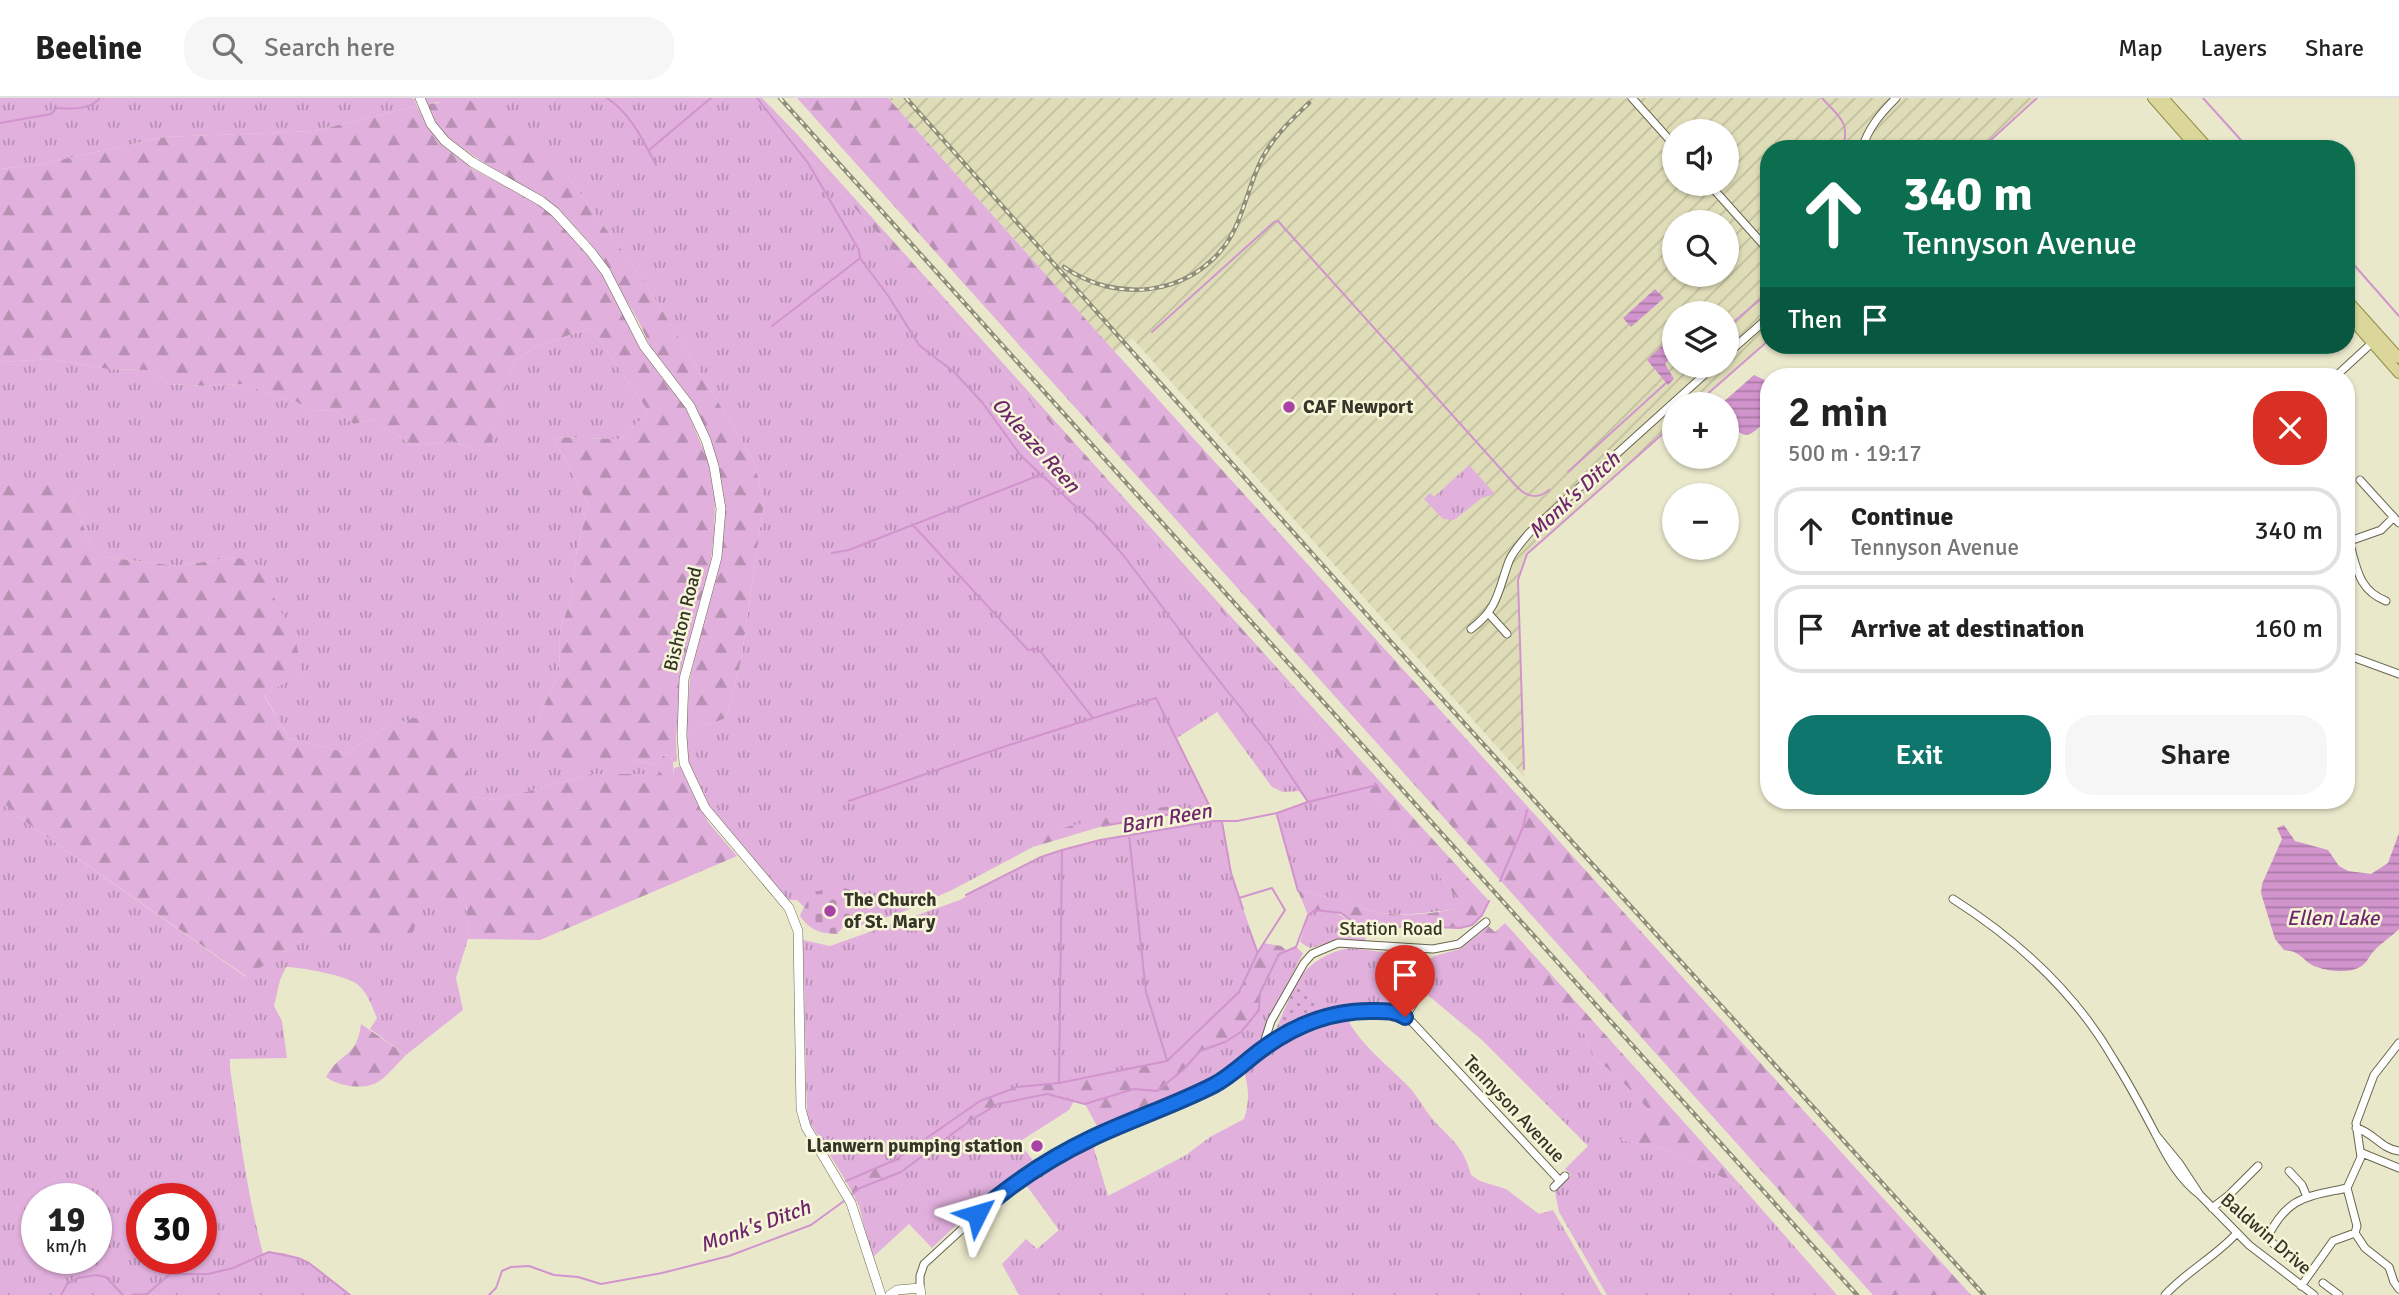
<!DOCTYPE html>
<meta charset="utf-8">
<style>
:root{--surface:#fff;--page:#f6f6f6;--text:#222;--muted:#767676;--line:#e0e0e0;--accent:#0f766e}
body{margin:0;font-family:Signika,sans-serif;background:var(--page);color:var(--text);height:100vh;display:flex;flex-direction:column;font-size:26px;white-space:nowrap}
*{box-sizing:border-box;margin:0}
p{font-size:23px;color:var(--muted)}
.icon{flex:none;width:38px;height:38px;fill:none;stroke:currentColor;stroke-width:2;stroke-linecap:round;stroke-linejoin:round}
.map{position:relative;flex:1;overflow:hidden}
.details{position:absolute;left:1760px;top:270px;width:595px;height:441px;display:flex;flex-direction:column;background:var(--surface);border-radius:28px;box-shadow:0 2px 5px #0004}
.details>*{flex:none}
.top-card{position:absolute;left:1760px;top:42px;width:595px;height:214px;border-radius:28px;box-shadow:0 2px 5px #0004;background:#0b6e4f;color:#fff;overflow:hidden}
.controls{position:absolute;left:1662px;top:21px;display:grid;gap:14px}
.controls a{display:grid;place-items:center;width:77px;height:77px;border-radius:50%;background:var(--surface);box-shadow:0 2px 5px #0004;font-size:35px}
.speed{position:absolute;left:21px;top:1085px;display:flex;gap:14px;font-size:35px;font-weight:700;text-align:center}
.speed>*{display:grid;place-content:center;width:91px;height:91px;border-radius:50%;background:var(--surface);box-shadow:0 2px 5px #0004;line-height:1}
.speed small{font-size:18px;font-weight:400}
.speed .limit{border:10px solid #d22;background:#fff;color:#111}
.pin{position:absolute;display:grid;place-items:center;width:60px;height:60px;color:#fff;margin:-72px -30px;border-radius:50% 50% 50% 0;rotate:-45deg;box-shadow:0 0 7px #0007}
.pin .icon{rotate:45deg}
.me{position:absolute;width:77px;margin:-38px;rotate:50deg;stroke-linejoin:round;filter:drop-shadow(0 0 5px #0008)}
.turn{display:flex;align-items:center;gap:24px;height:147px;padding:0 28px;font-size:32px}
.turn .icon{width:91px;height:91px;stroke-width:2.5}
.turn b{display:block;font-size:49px;line-height:60px}
.then{display:flex;align-items:center;height:66px;padding:0 28px;background:#0003;gap:14px;font-size:26px}
.round{display:grid;place-items:center;flex:none;width:74px;height:74px;border-radius:28px;background:var(--page)}
.head{display:flex;align-items:center;justify-content:space-between;height:119px;padding:0 28px}
h1{font-size:42px;font-weight:600;line-height:52px}
.action{display:flex;gap:14px;margin-top:auto;padding:14px 28px}
.action a{flex:1;height:80px;border-radius:28px;background:var(--accent);color:#fff;font-size:28px;font-weight:600;line-height:80px;text-align:center}
.action a+a{background:var(--page);color:var(--text)}
ul{padding:0;list-style:none}
li{display:flex;align-items:center;gap:21px;height:88px;margin:0 14px 10px;padding:0 14px;border:4px solid var(--line);border-radius:28px}
li div{flex:1}
li b{display:block;font-size:26px}
li em{font-style:normal}
header{display:flex;align-items:center;gap:42px;box-sizing:border-box;height:98px;padding:0 35px;background:var(--surface);border-bottom:2px solid var(--line)}
header strong{font-size:33px}
nav{display:flex;gap:38px;margin-inline-start:auto;font-size:24px}
.search{width:490px;height:63px;background:var(--page);display:flex;align-items:center;gap:18px;box-sizing:border-box;padding:0 24px;border-radius:28px;color:var(--muted);font-size:26px}
.map>svg:first-child{display:block}
</style>
<header>
<strong>Beeline</strong>
<div class="search"><svg class="icon" aria-label="search" viewBox="0 0 24 24"><circle cx="10" cy="10" r="6"/><path d="M15 15l6 6"/></svg>Search here</div>
<nav><a>Map</a><a>Layers</a><a>Share</a></nav>
</header>
<div class="map">
<svg width="2399" height="1197" viewBox="0 0 2399 1197">
<defs>
<pattern id="industrial-furrows" width="10" height="10" patternUnits="userSpaceOnUse" patternTransform="scale(1.75)"><rect width="10" height="10" fill="#dfddb8"/><path d="M-1 1l2-2M0 10L10 0M9 11l2-2" fill="none" stroke="#c0be9e"/></pattern>
<pattern id="grass-tufts" width="24" height="20" patternUnits="userSpaceOnUse" patternTransform="scale(1.75)"><rect width="24" height="20" fill="#e1b0dd"/><path d="M3 7l-1-3M5 7V3M7 7l1-3M15 17l-1-3M17 17v-4M19 17l1-3" fill="none" stroke="#b790b3"/></pattern>
<pattern id="forest-firs" width="22" height="20" patternUnits="userSpaceOnUse" patternTransform="scale(1.75)"><rect width="22" height="20" fill="#e1b0dd"/><path d="M5 1l3.5 6h-7zM16 11l3.5 6h-7z" fill="#b790b3"/></pattern>
<pattern id="cemetery-stones" width="16" height="16" patternUnits="userSpaceOnUse" patternTransform="scale(1.75)"><rect width="16" height="16" fill="#e1b0dd"/><path d="M2 7V4a2 2 0 0 1 4 0v3zM10 15v-3a2 2 0 0 1 4 0v3z" fill="#b790b3"/></pattern>
<pattern id="park-dots" width="8" height="8" patternUnits="userSpaceOnUse" patternTransform="scale(1.75)"><rect width="8" height="8" fill="#e1b0dd"/><path d="M2 2h.1M6 6h.1" fill="none" stroke="#b790b3" stroke-width="1.8" stroke-linecap="round"/></pattern>
<pattern id="water-rules" width="6" height="5" patternUnits="userSpaceOnUse" patternTransform="scale(1.75)"><rect width="6" height="5" fill="#d194cd"/><path d="M0 2.5h6" fill="none" stroke="#aa7aa6"/></pattern>
</defs>
<rect width="100%" height="100%" fill="#eae8cb"/>
<path fill="url(#industrial-furrows)" fill-rule="evenodd" d="M888,0h1149l-56,51h-212v191l-73,64h-21v19l-121,107 -27,24 -5,12 -4,14 6,197 -392,-439 -17,14zM1675,33h52v53h-52zM1675,124h52v53h-52zM1675,215h52v53h-52z"/>
<path fill="url(#grass-tufts)" fill-rule="evenodd" d="M0,0h414l3,8 -103,25 -149,6 -128,28 -37,4z
M424,0h333l24,29 509,560 32,49 143,171c-30,5 -63,11 -93,4 -26,-6 -46,-17 -74,-20l-21,-78 30,-12 -8,-10 -16,1 -11,-5 -55,-75 -40,26 32,67 -26,7 -12,-6 -111,23 -29,15 2,3 -81,43 -52,23 -48,15 -6,-3 14,-18 -46,-15 -10,15 -7,-7h-9c-31,-36 -84,-84 -97,-129 -4,-13 -4,-25 -5,-38l40,-15 15,-57 23,-160 -11,-42 -109,-178 -76,-104 -130,-75 -11,2z
M591,230l58,84 -29,27 -67,-2 35,67 -12,52 -5,43 -11,31 -1,44 -22,46 40,41h58l21,3 5,-8 9,-1 3,7 1,16 -8,2 -10,-6h-65l-95,26 -25,-3 -82,-72 -42,28 -59,-15 -24,-44 38,-21 -66,-116 -59,9 -73,-9 -15,-14 -17,-51 -61,-6 -11,-5v-119l51,-3 57,10 40,1 21,14 39,2 35,-2 54,18 14,9 24,-1 19,14 17,-5 43,27 38,-5 25,10 12,-4 24,-84 23,-17z
M1469,367l26,29 -13,4 -28,22 -11,-1 -19,-20 6,-6 4,4z
M5,706l15,14 226,159 61,-42 40,-1 78,-32h41l2,37 -12,39 7,32 -57,45 -36,-26 7,-11c-5,-12 -10,-26 -20,-34 -9,-8 -57,-17 -71,-17l-6,13 -6,26 8,15 5,37 -57,1v9c9,62 17,125 33,186 29,-10 66,23 87,41h-350v-486zM37,1101h59v59h-59zM142,1101h59v59h-59z
M1214,723h8l9,52 27,79 -19,40 -72,69 -108,22 -42,4 -37,14 -85,59 -49,21 -39,-63 -4,-178 27,6 130,-46 23,-14 58,-29 21,-7 38,-10z
M1315,812c28,0 30,12 51,17l-1,15 -21,-3 -34,9 -10,-6 8,-27z
M1479,836l29,28 8,-4 69,77 7,21 25,20 34,36 -30,28 49,10 11,9 16,5 47,25 93,106h-230l-48,-83 -4,-20 16,-17 -6,-6 23,-23 -106,-106 -58,-48 2,-30 8,-6 26,-7z
M1296,849l7,6 -43,86 -16,16 -50,35 -14,-17 20,-22 25,-9 34,-32 1,-17 19,-39z
M1351,850l65,8c3,21 4,32 -6,51 -33,-7 -48,-7 -79,3l-36,-25c12,-21 33,-34 56,-37z
M1346,918c12,27 43,50 64,72 9,11 16,24 26,35 18,19 28,25 35,52l9,6 26,8 33,25 14,-4 49,85h-583l-17,-31 24,-25 11,10 22,-19 -38,-52 71,-36 16,54 78,-41 24,-18 34,-18c6,-17 5,-33 -1,-51 33,-25 61,-45 103,-52z
M1047,996l27,7 -5,9 -50,32 15,20 -43,30 -59,56 -23,-24 -37,34 -13,-52 -6,-12 7,-6 41,-16 70,-52 27,-16z"/>
<path fill="url(#forest-firs)" d="M757,0h5l33,34 519,577 175,192 -7,14 -10,10 -12,3 -52,-2 -34,3 -15,-3 -18,-13 -26,-3 -7,5 -10,-24c28,3 48,14 74,20 29,7 65,3 92,-5l-142,-170 -32,-49 -509,-560z
M797,0h91l227,254 856,943h-98z
M469,2l66,45 33,32 76,104 109,178 11,42 -23,160 -15,57 -40,15 4,-55 31,-144 -11,-95 -6,-14 -20,-35 -33,-42 -11,-24 -28,-48 -23,-34 -26,-28 -31,-23 -41,-23 -40,-28 -15,-16 -9,-20z
M417,8l13,24 13,16 30,23 70,38 28,27 28,34 36,67 23,38 26,31 24,56 7,40 -1,34 -4,34 -10,33 -18,81 -6,56 1,23 -4,1 -3,-7 -9,1 -5,8 -21,-3h-58l-45,-11 5,-30 22,-46 1,-44 11,-31 5,-43 12,-52 -35,-67 67,2 29,-27 -58,-84 -55,18 -23,17 -24,85 -12,3 -25,-10 -38,5 -43,-27 -17,5 -19,-14 -24,1 -14,-9 -54,-18 -35,2 -39,-2 -21,-14 -40,-1 -57,-10 -51,3v-193l37,-4 128,-28 149,-6z
M0,383l11,5 44,-3 17,9 17,51 15,14 73,9 59,-9 22,8 38,77 6,31 -38,22 24,43 59,15 42,-28 34,-9 41,20 7,61 25,3 95,-26h64l4,-3 7,8 8,-1v-10l7,-2 27,56 29,34 -197,84 -72,-1 -2,-37h-41l-13,32 -105,1 -60,42 -227,-159 -14,-13 -6,4z
M1171,708l12,6 -80,14 -70,21 -2,-3c20,-20 109,-33 140,-38z
M1505,825l239,266 -47,-25 -16,-5 -11,-9 -50,-10 30,-29 -33,-35 -25,-20 -7,-21 -69,-76 -8,4 -29,-29 9,-8 7,6z
M1263,845l18,3 6,5 -8,3 -19,39 -1,17 -18,22 -16,10 -25,9 -20,22 14,17 -96,38 -13,-24 -38,-10 -49,10 -27,16 -70,52 -41,16 -7,6 -7,-13 49,-21 85,-59 37,-14 42,-4 108,-22 72,-69z
M361,926l45,31c-8,8 -16,18 -25,25 -14,11 -41,7 -55,-3 13,-25 31,-18 35,-53z"/>
<path fill="url(#cemetery-stones)" d="M833,790c20,0 21,1 28,19l-24,27c-18,-1 -26,-3 -37,-18l1,-3 12,-21z"/>
<path fill="url(#park-dots)" d="M1295,887l36,25 -21,7 -37,19z"/>
<path fill="url(#water-rules)" d="M1655,191l9,9 -33,29 -8,-9z
M1675,235v20l-10,11 9,15 -6,6 -21,-25z
M1754,277l15,7v36c-20,18 -21,25 -42,3v-17h-6z
M2284,727l11,16 33,9 11,16 9,5 23,3 17,-11 11,-30v96c-8,8 -18,14 -25,22 -4,3 -6,10 -10,13 -10,10 -34,8 -47,3 -15,-5 -14,-16 -33,-17l-9,-11 -14,-46 1,-9 20,-45 -5,-11z"/>
<g fill="none" stroke-linecap="round" stroke-linejoin="round">
<path stroke="#d194cd" stroke-width="2" d="M607,0c24,16 36,42 49,67
M757,0l51,65 51,87 1,8 29,39 30,48 35,27 28,30 39,54 77,71 26,29 70,93 77,97 37,56
M1822,0c18,20 28,23 21,51
M2203,0l46,51
M0,25l51,-9 6,-6c14,1 34,2 43,-10
M1981,51l56,-51
M649,52l62,-52
M2347,159l52,59
M1730,227l39,-33
M772,228l87,-67
M1152,234l122,-110 4,-1 239,266c10,10 20,13 32,3
M1696,306l73,-64
M1568,374l98,-89
M912,426l116,126 8,-1 5,3 52,66
M832,455l17,-3 191,-75
M1524,671l-6,-189 9,-26 148,-131
M849,703l148,-52 159,-51 53,107 -18,4
M1277,717l21,76
M1222,724l9,51 12,36
M1103,728l80,-14
M1129,737l17,157 21,68
M1500,783l23,-54 4,-17
M966,797l75,-38 21,-7 38,-10 114,-19h23l40,-8 31,-11 69,-17
M1249,831l8,22
M1059,984l3,-232
M846,1083l49,-21 85,-59 37,-14 42,-4 108,-22 72,-69 19,-40 27,-42 -13,-22 -33,10
M851,1097l9,-7 41,-16 70,-52 27,-16 49,-10 38,10 49,-15 23,2 26,-21 17,-19 25,-9 16,-10 18,-22 1,-17 19,-39 17,-7 12,-32 7,-5 26,3 18,13 15,3 34,-3 52,2 12,-3 10,-10 7,-14
M61,1197l6,-11 11,-6 18,-3 10,2 17,18
M131,1197l16,-1 23,-20h38l25,-6 36,-16 29,6 11,5 41,32
M489,1197l7,-7 6,-17 9,-4 18,-1 25,9 24,2 23,7 61,-11 67,-17 82,-31 33,-24"/>
<defs>
<path id="minor" d="M1632,0l43,48
M1862,51c6,-21 19,-36 34,-51
M1709,86l60,67
M1727,256l42,-37
M2336,278l38,-35
M2360,382l39,43
M2349,443c8,27 9,49 37,60
M2347,444l34,-12 13,-13
M1489,516l18,20
M1471,531c27,-20 27,-38 38,-68 4,-10 13,-19 20,-28l185,-167
M2347,557l52,19
M1953,801c66,42 122,93 161,161 15,24 29,50 42,75 11,22 23,44 44,60l-21,-32 -23,-28
M1405,919l17,-27 -3,-40
M2399,945l-25,32 -18,48 5,34 -14,31 10,38 -2,7 10,15 24,19 5,15 5,7
M1262,951l34,-22 26,-9 31,-7 45,1 14,10 148,159
M2356,1030c17,4 25,21 43,23
M2362,1055l37,15
M2289,1073l13,14 5,12
M1554,1089l11,-11
M2200,1097l49,50 65,50
M2212,1110l17,-13 29,-29
M2292,1162l-25,-22c21,-42 39,-41 80,-50
M2323,1185l16,12
M2301,1188l32,-45 22,-8
M920,1190v-12l4,-12 72,-66 30,-24 67,-37 82,-33 43,-21 44,-34 9,-28 33,-58 8,-9 26,-11 95,6 26,-5 27,-22
M2165,1197c22,-24 50,-38 72,-62"/>
<path id="tertiary" d="M420,0l11,26 14,17 27,21 69,39 14,11 36,40 15,20 38,74 46,60 16,34 8,26 7,43 -4,48 -33,122 -2,56 2,28 21,45 84,100 9,23 3,178 5,18 45,76 30,92
M890,1197l7,-5 23,-2 1,7"/>
<path id="primary" d="M2153,0l45,51
M2163,0l46,51
M2347,202l52,58
M2347,216l52,59"/>
</defs>
<use href="#minor" stroke="#68664c" stroke-width="9"/>
<use href="#tertiary" stroke="#68664c" stroke-width="10"/>
<use href="#primary" stroke="#918b46" stroke-width="12"/>
<use href="#minor" stroke="#fff" stroke-width="7"/>
<use href="#tertiary" stroke="#fff" stroke-width="9"/>
<use href="#primary" stroke="#dbd699" stroke-width="10"/>
<defs>
<path id="rail" d="M780,0l1077,1197
M906,0l519,582 559,615
M1064,169c51,36 124,30 162,-23 16,-23 21,-53 33,-79 11,-25 30,-43 50,-62"/>
</defs>
<use href="#rail" stroke="#8f8e7a" stroke-width="4.5"/>
<use href="#rail" stroke="#f7f6d8" stroke-width="2" stroke-dasharray="5" stroke-linecap="butt"/>
</g>
<g fill="none" stroke-linecap="round" stroke-linejoin="round">
<defs>
<path id="route" d="M977,1116c35,-31 73,-56 115,-76 40,-19 83,-33 122,-53 17,-9 32,-24 47,-35 32,-24 69,-39 109,-39 12,0 25,-1 35,6"/>
</defs>
<use href="#route" stroke="#114b97" stroke-width="18"/>
<use href="#route" stroke="#1a73e8" stroke-width="12"/>
</g>
<g fill="#a942a6" stroke="#f7f6d8" stroke-width="2.5">
<circle cx="1289" cy="309" r="7"/>
<circle cx="830" cy="813" r="7"/>
<circle cx="1037" cy="1048" r="7"/>
</g>
<g text-anchor="middle" dominant-baseline="central" stroke-width="5" stroke-linejoin="round" paint-order="stroke">
<g font-size="19" font-weight="bold" fill="#353529" stroke="#f7f6d8" text-anchor="start">
<text x="1303" y="309">CAF Newport</text>
<text x="844" y="802">The Church<tspan x="844" dy="22">of St. Mary</tspan></text>
<text x="1023" y="1048" text-anchor="end">Llanwern pumping station</text>
</g>
<g font-size="19" fill="#353529" stroke="#f7f6d8">
<text transform="translate(683 521) rotate(-76)">Bishton Road</text>
<text x="1391" y="831">Station Road</text>
<text transform="translate(1514 1011) rotate(47)">Tennyson Avenue</text>
<text transform="translate(2266 1136) rotate(41)">Baldwin Drive</text>
</g>
<g font-size="21" font-style="italic" fill="#6e266c" stroke="#f7f6d8">
<text transform="translate(1036 347) rotate(48)">Oxleaze Reen</text>
<text transform="translate(1574 397) rotate(-43)">Monk's Ditch</text>
<text transform="translate(1166 720) rotate(-10)">Barn Reen</text>
<text x="2333" y="820">Ellen Lake</text>
<text transform="translate(755 1128) rotate(-20)">Monk's Ditch</text>
</g>
</g>
</svg>
<div class="controls">
<a><svg class="icon" aria-label="sound" viewBox="0 0 24 24"><path d="M4 9h4l5-4v14l-5-4H4zM17 9q2 3 0 6"/></svg></a>
<a><svg class="icon" aria-label="search" viewBox="0 0 24 24"><circle cx="10" cy="10" r="6"/><path d="M15 15l6 6"/></svg></a>
<a><svg class="icon" aria-label="layers" viewBox="0 0 24 24"><path d="M12 4l9 5-9 5-9-5zM3 14l9 5 9-5"/></svg></a>
<a>+</a>
<a>−</a>
</div>
<div class="speed"><div>19<small>km/h</small></div><div class="limit">30</div></div>
<div class="pin" style="left:1405px;top:919px;background:#d93025"><svg class="icon" aria-label="arrive" viewBox="0 0 24 24"><path d="M6 21V4h12l-3 4 3 4H6"/></svg></div>
<svg class="me" style="left:977px;top:1116px" viewBox="-20 -20 40 40"><path d="M0-17L14 15 0 8-14 15z" fill="#1a73e8" stroke="#fff" stroke-width="4"/></svg>
<div class="top-card">
<div class="turn"><svg class="icon" aria-label="ahead" viewBox="0 0 24 24"><path d="M12 20V5M6 11l6-6 6 6"/></svg><div><b>340 m</b>Tennyson Avenue</div></div>
<div class="then">Then<svg class="icon" aria-label="arrive" viewBox="0 0 24 24"><path d="M6 21V4h12l-3 4 3 4H6"/></svg></div>
</div>
<section class="details">
<div class="head"><div><h1>2 min</h1><p>500 m · 19:17</p></div><a class="round" style="background:#d93025;color:#fff"><svg class="icon" aria-label="close" viewBox="0 0 24 24"><path d="M6 6l12 12M18 6L6 18"/></svg></a></div>
<ul>
<li><svg class="icon" aria-label="ahead" viewBox="0 0 24 24"><path d="M12 20V5M6 11l6-6 6 6"/></svg><div><b>Continue</b><p>Tennyson Avenue</p></div><em>340 m</em></li>
<li><svg class="icon" aria-label="arrive" viewBox="0 0 24 24"><path d="M6 21V4h12l-3 4 3 4H6"/></svg><div><b>Arrive at destination</b></div><em>160 m</em></li>
</ul>
<div class="action"><a>Exit</a><a>Share</a></div>
</section>
</div>
